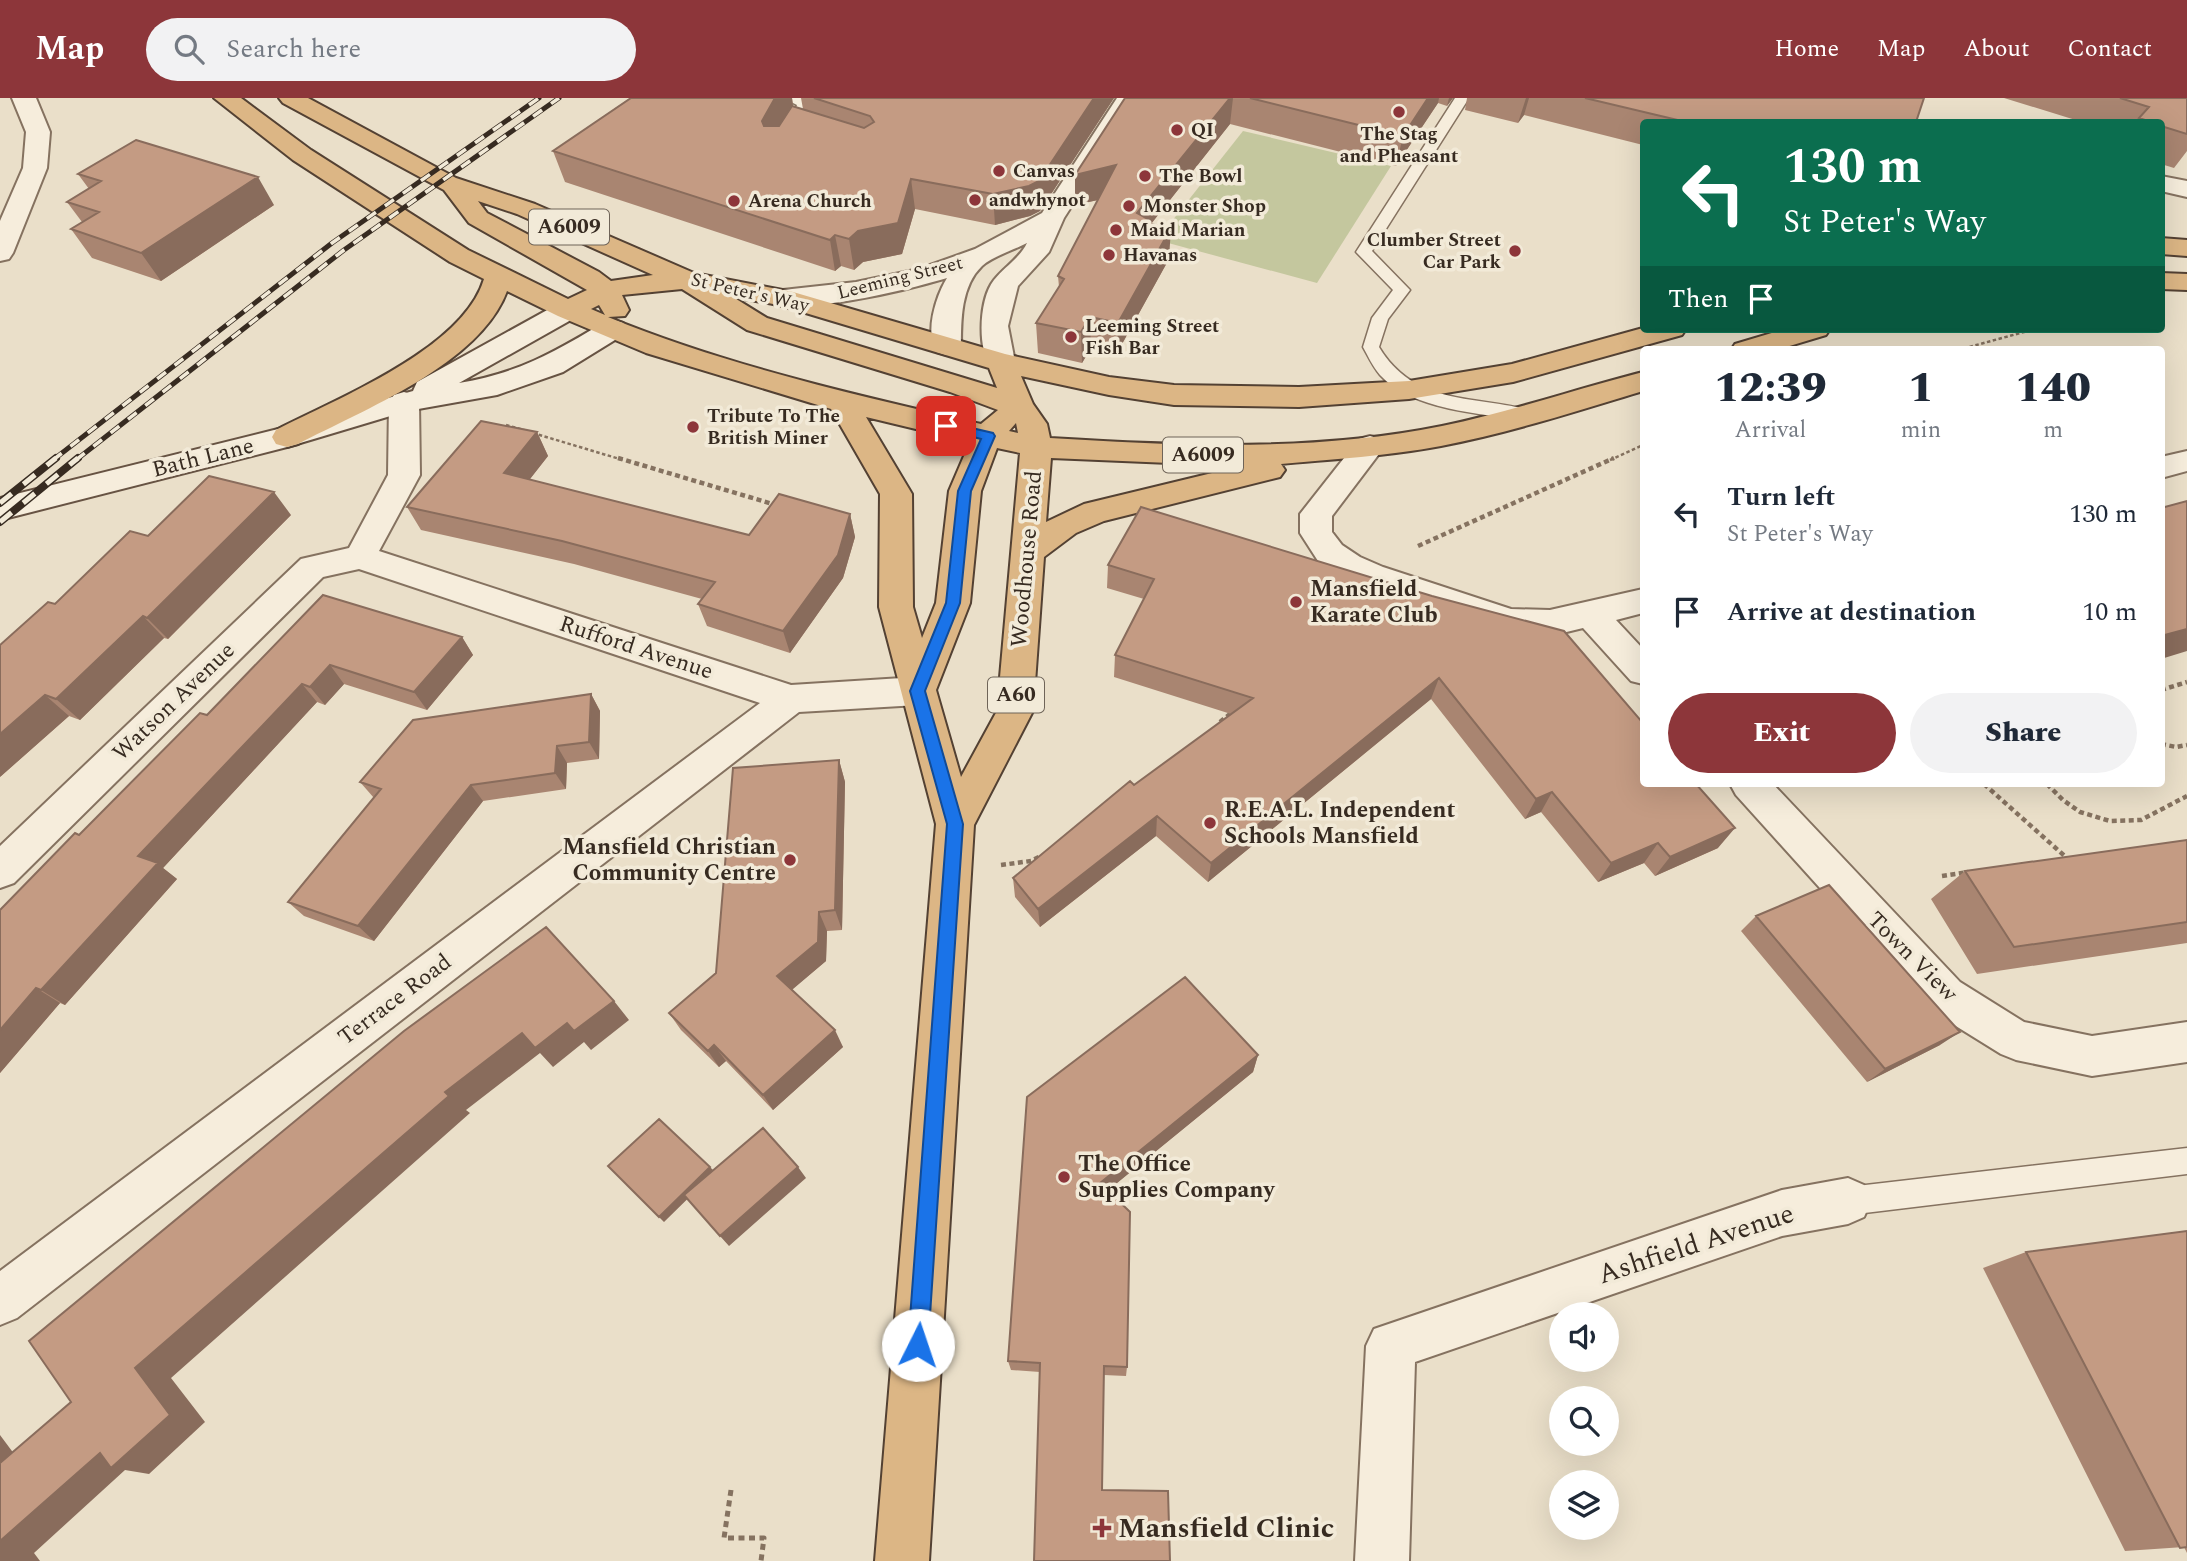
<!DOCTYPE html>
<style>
:root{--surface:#fff;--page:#f2f2f3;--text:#1f2937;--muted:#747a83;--accent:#8d363a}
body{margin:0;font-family:Spectral,serif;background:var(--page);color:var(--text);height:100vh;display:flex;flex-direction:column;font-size:26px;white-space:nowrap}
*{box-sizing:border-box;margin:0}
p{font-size:23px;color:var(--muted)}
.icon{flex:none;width:38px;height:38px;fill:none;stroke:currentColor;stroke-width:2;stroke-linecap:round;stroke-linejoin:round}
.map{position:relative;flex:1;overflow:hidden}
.side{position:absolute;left:1640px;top:248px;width:525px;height:441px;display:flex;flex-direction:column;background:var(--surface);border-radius:7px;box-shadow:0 7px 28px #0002}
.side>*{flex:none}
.hud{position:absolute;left:1640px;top:21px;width:525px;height:214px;border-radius:7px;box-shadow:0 7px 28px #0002;background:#0b6e4f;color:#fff;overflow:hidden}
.tools{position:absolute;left:1549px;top:1204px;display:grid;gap:14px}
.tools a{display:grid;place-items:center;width:70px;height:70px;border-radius:50%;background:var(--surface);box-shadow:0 7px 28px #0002;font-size:35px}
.pin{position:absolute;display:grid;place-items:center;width:60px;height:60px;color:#fff;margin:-30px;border-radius:14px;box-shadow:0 4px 10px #0006}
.me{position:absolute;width:77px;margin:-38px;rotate:4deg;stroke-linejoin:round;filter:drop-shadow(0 0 5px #0008)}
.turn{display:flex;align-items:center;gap:24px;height:147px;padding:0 28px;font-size:32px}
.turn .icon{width:91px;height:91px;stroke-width:2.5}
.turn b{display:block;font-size:49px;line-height:60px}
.then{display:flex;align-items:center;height:66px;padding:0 28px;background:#0003;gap:14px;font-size:26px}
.eta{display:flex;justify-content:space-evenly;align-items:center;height:119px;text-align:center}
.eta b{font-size:42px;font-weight:800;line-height:49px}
.primary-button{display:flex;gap:14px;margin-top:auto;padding:14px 28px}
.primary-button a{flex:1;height:80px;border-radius:42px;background:var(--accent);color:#fff;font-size:28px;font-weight:800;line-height:80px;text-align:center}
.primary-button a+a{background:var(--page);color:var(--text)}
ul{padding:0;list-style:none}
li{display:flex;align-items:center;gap:21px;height:98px;padding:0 28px}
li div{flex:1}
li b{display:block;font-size:26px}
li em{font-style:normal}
header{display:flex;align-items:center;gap:42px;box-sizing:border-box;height:98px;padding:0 35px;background:var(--accent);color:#fff}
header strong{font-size:33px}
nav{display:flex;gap:38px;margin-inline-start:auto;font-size:24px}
.search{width:490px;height:63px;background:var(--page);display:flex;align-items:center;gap:18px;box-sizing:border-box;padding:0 24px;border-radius:38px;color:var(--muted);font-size:26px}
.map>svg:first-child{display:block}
</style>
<header>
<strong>Map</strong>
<div class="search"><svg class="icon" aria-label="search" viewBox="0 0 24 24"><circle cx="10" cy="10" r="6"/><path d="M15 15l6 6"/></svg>Search here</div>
<nav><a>Home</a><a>Map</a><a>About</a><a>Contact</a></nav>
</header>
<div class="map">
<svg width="2187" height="1463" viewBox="0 0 2187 1463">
<rect width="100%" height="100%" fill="#eadfc9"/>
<path fill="#c4c79e" d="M1243,33l148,35 -74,117 -160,-43z"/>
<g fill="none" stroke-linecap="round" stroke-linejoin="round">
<defs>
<path id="service" d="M783,0h21l8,5 -12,27 -5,1 -7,-4 9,-22z
M1455,0h14l-97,153 38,39 -22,29 -9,28c36,60 97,48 155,64l3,4 -3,4 -6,2c-44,-7 -117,-11 -148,-46 -7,-8 -12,-19 -17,-28l9,-29 21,-28 -37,-38z
M2187,1050v26l-339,41 -10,-4 -4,-10 4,-10 10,-4z"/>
<path id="minor" d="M12,0h24l14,34 -3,36 -34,85 -4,6 -9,2v-40l23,-53 3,-36z
M1117,0h24l-77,120 -15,34 -31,34 -10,40 7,36 -4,6 -10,3 -10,-3c-14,-20 -12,-69 3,-88 10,-13 26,-22 33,-37 -13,7 -34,13 -45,23 -21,20 -21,54 -21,80l-4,6 -10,3 -10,-3c-13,-19 -1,-56 10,-74 -40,12 -135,35 -174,26l-4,-6 4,-6 10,-2 73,-8 63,-13 56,-20 67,-36z
M2161,78l26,5v16l-26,-6z
M404,294l10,3 5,7 1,73 -41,76 412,134 127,-8 13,4 5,10 -5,10 -13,4 -119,7 -782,606 -17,7v-54l760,-568 -401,-134 -36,8 -309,306 -14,5v-42l301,-287 48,-11 39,-73 1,-73 5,-7z
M1370,338l11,3 4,7 -53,70v16l10,13 18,12 23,10 128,42 39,1 93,-21v24l-27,7 27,29v35l-12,-3 -48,-53 -33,8 -40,-1 -151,-50 -41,-24 -18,-28v-19l59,-75z
M2187,353v20l-26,7v-21z
M1730,686h43l187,198 64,40 68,14 95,-14v40l-95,14 -76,-16 -15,-6 -71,-44 -194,-215z
M1848,1080l16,7 7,16 -7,16 -16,7 -66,12 -367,126 -6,199h-54l11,-215 8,-17 408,-139z"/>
<path id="secondary" d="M568,204l10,2 4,6 -4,6 -119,67c59,-10 94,-30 144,-60l10,-3 10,3 4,6 -4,6 -60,37 -66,23 -90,16 -120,36 -287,73v-22l282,-70 131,-37 4,-9 141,-78z"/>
<path id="trunk" d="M214,0h27l70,52 157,100 100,49 19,-9 -118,-67 -25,-33 -161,-87 -4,-5h29l148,80 79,26 159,69 99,19 212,62 104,23 65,8 125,2 110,-6 103,-17 131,-36 43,1 -4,6 -169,47 -104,17 -110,8 -125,-2 -65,-10 -88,-19 12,28 14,20 3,14c130,8 264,14 392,-12 68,-14 134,-37 201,-54v19c-66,20 -134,42 -202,55 -53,10 -107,13 -160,18l4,6 -5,7 -176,44 -28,12 -32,24 -11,154 -59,114 -45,736h-54l61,-737 -57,-217 1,-113 -49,-85 -185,-56 -88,-37 -51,-25c-27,73 -144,119 -209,153l-11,3 -11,-3 -4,-7 4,-7c62,-32 187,-81 208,-151l-34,-17 -157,-102zM478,103l39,13 136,61 -42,6 -12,-9 -112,-59zM682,191l65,41 203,62 48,18 -17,14c-126,-29 -253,-58 -373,-107l17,-1 4,-6 -7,-15zM733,199l46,8 210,63 8,20 -230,-70zM599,207l6,10 -14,-6zM866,319l104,25 -21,49 -13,112 -14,35 -9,-31 -1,-113zM1016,325l2,10 -9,-2zM997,350l23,5 -23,258 -36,66 -25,-87 34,-87 11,-112zM1051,360l190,8 -157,38 -38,18z
M2161,140l26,2v16l-26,-2z
M2161,175l26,1v16l-26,-1z
M1785,231h45l-4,6 -50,15h-45l4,-6z"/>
</defs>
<use href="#service" stroke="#857260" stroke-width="3"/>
<use href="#minor" stroke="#857260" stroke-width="4"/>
<use href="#secondary" stroke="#675343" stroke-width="4"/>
<use href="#trunk" stroke="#534133" stroke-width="4"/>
<path stroke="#857260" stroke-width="2.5" stroke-dasharray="3.5 2.5" stroke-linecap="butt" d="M1958,252l77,-21
M506,327l18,5
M533,335l90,27
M1610,362l33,-15"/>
<path stroke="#857260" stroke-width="4.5" stroke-dasharray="5 3.5" stroke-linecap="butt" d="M618,360l158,47
M1418,448l196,-88
M2161,592l26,-8
M1220,624l15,-12
M2161,646l15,3 11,-2
M1984,686l84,75
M2047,686l16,16 17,12 30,9 31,-1 46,-24
M1001,767l30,-4 8,-4
M1942,778l26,-4"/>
<path stroke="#857260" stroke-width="5" stroke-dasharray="6 4.5" stroke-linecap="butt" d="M731,1392l-7,48h40l-3,23"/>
<use href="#service" fill="#f6eddc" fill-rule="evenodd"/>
<use href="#minor" fill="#f6eddc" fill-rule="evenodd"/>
<use href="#secondary" fill="#f6eddc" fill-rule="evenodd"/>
<use href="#trunk" fill="#dcb685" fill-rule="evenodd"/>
<defs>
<path id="rail-far1" d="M53,362l279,-217 207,-145
M76,362l268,-210 215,-152"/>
<path id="rail" d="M0,405l56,-45
M0,424l78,-64"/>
</defs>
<use href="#rail-far1" stroke="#372b21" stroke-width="5"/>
<use href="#rail" stroke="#372b21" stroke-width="8"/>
<use href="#rail-far1" stroke="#f2ead8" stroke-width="3.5" stroke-dasharray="11" stroke-linecap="butt"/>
<use href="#rail" stroke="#f2ead8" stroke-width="5" stroke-dasharray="15" stroke-linecap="butt"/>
</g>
<path fill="#a98571" d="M630,0h162l1,8 10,3 -2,-11h313l-74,113 -10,5 -35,9 -80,-16 -13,45 -39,8 -9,8 -13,-4 -6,5 -270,-89 -12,-31z
M1125,0h328l-6,8 -9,-3 -42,63 -166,-42 -79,100 18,35 -52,94 -26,-5 -9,15 -44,-10 -2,-30 23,-36 -1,-11 40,-76 -23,5z
M1467,0h457l-8,24h-273v23l-119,-30 -6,8 -53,-13z
M2004,0h183v53l-13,17 -13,-4v-42h-79z
M78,76l196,31 -113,76 -69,-23 -21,-29 11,-7 -15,-20 22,-13z
M537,334l11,24 -19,24 220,55 101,-21 5,23 -12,41 -53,75 -83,-27 -9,-22 4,-5 -128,-35 -153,-34 -14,-23z
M291,417l-123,124 -4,-1 -84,82 -11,-4 -69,61 55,-173 93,-68z
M1108,467l324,31 286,252 -63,28 -11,-13 -46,19 -57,-70 -16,7 -94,-120 -223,183 -52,-46 -116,91 -25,-30 -2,-19 121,-93 97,-71 -117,-37 1,-22 29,-56 -37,-11z
M323,497l139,42 11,18 -46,55 -83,-26 -19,21 -8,-3 -154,166 14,11 -112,126 -5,-2 -60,70v-163l79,-75 128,-120z
M591,596l9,17 -1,48 -32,4 -1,26 -83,12 -109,140 -70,-25 -16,-14 86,-104 -14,-16z
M839,662l6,22 -3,148 -15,1 -1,30 -35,29 52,57 -70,63 -47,-49 -7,6 -38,-37 -12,-17 47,-40z
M2187,742v103l-210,31 -46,-75 34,-28z
M1756,818l184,129 -73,37 -126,-151z
M1258,957l-5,17 -145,118 19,177 -1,9 -22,-1 -70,186 6,-189 -29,-2 -3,-9 19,-264z
M2187,1133v322l-3,-6 -59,4 -142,-283 43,-16z"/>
<path fill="#896c5c" d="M775,0h17l1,8 -24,45 -7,-30z
M1094,0h20l-74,113 -10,5 -35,9 -2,-31z
M1230,0h3l-3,26 -83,105 -10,-16z
M1428,0h11l-1,5 -42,63 7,-30z
M1449,0h4l-6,8z
M1526,0h3l-5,17 -6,8z
M1116,67v31l-41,9v-30z
M258,79l16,28 -113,76 -20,-28z
M911,81l4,30 -13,45 -39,8 -9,8 -5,-31z
M1171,130l-2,31 -52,94 1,-30z
M835,137l6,31 -6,5 -5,-31z
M1090,219l1,31 -9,15 -1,-31z
M537,334l11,24 -32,41 -12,-24z
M274,394l17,23 -123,124 -21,-21z
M850,416l5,23 -12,41 -53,75 -7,-22z
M143,518l21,22 -84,82 -24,-21z
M2187,531v22l-26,8v-23z
M462,539l11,18 -46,55 -13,-18z
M330,567l14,19 -19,21 -15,-18z
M1439,580l-8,21 -223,183 3,-19z
M302,586l15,18 -154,166 14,11 -112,126 -24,-15 97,-134z
M591,596l9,17 -1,48 -10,-17z
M45,597l24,21 -69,61v-43z
M557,648l10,17 -1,26 -11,-16z
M839,662l6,22 -3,148 -7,-20z
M471,687l12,16 -109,140 -16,-15z
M1552,694l-11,20 -16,7 11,-20z
M1157,718l-1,20 -116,91 -2,-18z
M1735,730l-17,20 -63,28 15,-19z
M1658,745l-14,20 -46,19 13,-19z
M819,814l8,19 -1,30 -40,34 -9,-19z
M36,890l24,15 -60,70v-43z
M614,903l15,19 -38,30 -7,-8 -31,25 -13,-14 -74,57 4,3 -299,265 34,44 -56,52 -24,-4 -91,83 6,8h-40v-20l135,-173 310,-276 77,-59 45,-10z
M835,932l8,17 -70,63 -10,-15z
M1960,934l-20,13 -73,37 18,-13z
M714,947l12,16 -7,6 -11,-16z
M1258,957l-5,17 -153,125v-14z
M710,1069l5,5 -51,50 -5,-5z
M798,1069l8,11 -77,68 -9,-10z
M0,1337l32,43 -32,-4z"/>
<path fill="#c49b83" stroke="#896c5c" stroke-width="2" d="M631,0h144l-13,23 2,5h15l13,-20 72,22 10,-6 -4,-6 -56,-18h280l-55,83 -10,5 -36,8 -82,-15 -13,44 -40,8 -9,8 -14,-4 -5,5 -277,-89z
M1125,0h105l-93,115 11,6 -3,4 26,5 -53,95 -28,-6 -9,15 -45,-9 28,-44 -6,-3 58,-111 -41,10z
M1250,0h178l-25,38z
M1585,0h339l-8,24h-230z
M2120,0h67v36l-26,-8v-4h-10l-12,-4 10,-11z
M136,42l122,37 -117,76 -70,-24 28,-17 -32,-10 34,-21 -23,-7z
M481,323l56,11 -33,41 245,62 30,-41 71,20 -12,41 -55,76 -85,-27 17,-22 -153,-41 -155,-34z
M209,378l65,16 -127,126 -4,-2 -87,83 -11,-4 -45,39v-89l48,-43 7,2 75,-73 18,5z
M2187,403v128l-26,7v-128z
M1141,409l291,89 132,35 79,92v61h53l39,44 -65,29 -12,-14 -47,20 -59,-71 -16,7 -97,-121 -228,185 -54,-47 -119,93 -25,-31 117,-97 4,4 119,-87 -138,-43 39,-76 -46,-14z
M323,497l139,42 -48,55 -84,-27 -20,22 -8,-3 -164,172 20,7 -117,127 -5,-2 -36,42v-120l75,-77 4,2 121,-122 7,2z
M591,596l-2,48 -32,4 -2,27 -84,12 -113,141 -70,-24 93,-113 -21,-7 53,-62z
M839,662l-4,150 -16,2 -1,30 -41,34 58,54 -72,65 -49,-50 -6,6 -39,-38 47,-40 17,-205z
M2187,742v82l-173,25 -49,-76z
M1829,787l131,147 -75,37 -129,-153z
M546,829l68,74 -40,30 -7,-8 -32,25 -13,-15 -77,59 4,4 -314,272 35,47 -59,53 -11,-15 -100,88v-78l71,-61 -42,-61 375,-310z
M1185,879l73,78 -158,128 30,29 -3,155 -23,-1 -2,124 66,1 2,70h-136l6,-198 -32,-2 19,-264z
M659,1021l51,48 -51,50 -51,-51z
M763,1030l35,39 -78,69 -36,-41z
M2187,1133v316l-7,1 -154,-296z"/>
<path fill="#1a73e8" stroke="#114b97" stroke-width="2" d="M946,324l47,11 2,3 -24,55 -11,112 -35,88 38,133 -35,521 -3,7 -7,3 -7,-3 -3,-7 39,-521 -37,-133 36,-88 12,-112 23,-52 -39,-10 -2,-3z"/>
<g fill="#8d363a" stroke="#f2ead8" stroke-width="2.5">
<circle cx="1399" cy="14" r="7"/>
<circle cx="1177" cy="32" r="7"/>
<circle cx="999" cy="73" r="7"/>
<circle cx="1145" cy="78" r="7"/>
<circle cx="975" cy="102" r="7"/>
<circle cx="734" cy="103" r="7"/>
<circle cx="1129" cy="108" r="7"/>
<circle cx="1116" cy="132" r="7"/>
<circle cx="1515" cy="153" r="7"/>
<circle cx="1109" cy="157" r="7"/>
<circle cx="1071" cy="239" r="7"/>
<circle cx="693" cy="329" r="7"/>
<circle cx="1296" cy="504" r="7"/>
<circle cx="1210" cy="725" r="7"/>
<circle cx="790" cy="762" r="7"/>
<circle cx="1064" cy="1079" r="7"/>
<path d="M1098.5 1419.5h7v7h7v7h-7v7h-7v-7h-7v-7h7z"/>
</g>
<g text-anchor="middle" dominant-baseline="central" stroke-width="7" stroke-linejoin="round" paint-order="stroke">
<g font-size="19" font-weight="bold" fill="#372b21" stroke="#f2ead8" text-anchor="start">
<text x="1191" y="32">QI</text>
<text x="1399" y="36" text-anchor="middle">The Stag<tspan x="1399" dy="22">and Pheasant</tspan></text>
<text x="1013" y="73">Canvas</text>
<text x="1159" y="78">The Bowl</text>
<text x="989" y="102">andwhynot</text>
<text x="748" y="103">Arena Church</text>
<text x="1143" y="108">Monster Shop</text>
<text x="1130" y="132">Maid Marian</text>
<text x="1501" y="142" text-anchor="end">Clumber Street<tspan x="1501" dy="22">Car Park</tspan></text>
<text x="1123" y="157">Havanas</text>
<text x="1085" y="228">Leeming Street<tspan x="1085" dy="22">Fish Bar</tspan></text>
<text x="707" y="318">Tribute To The<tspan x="707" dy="22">British Miner</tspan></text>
</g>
<g font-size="19" fill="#372b21" stroke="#f2ead8">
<text transform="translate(900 180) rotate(-14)">Leeming Street</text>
<text transform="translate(750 195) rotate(13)">St Peter's Way</text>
</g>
<g fill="#f2ead8" stroke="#6f6458" stroke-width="2">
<rect x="529" y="111.5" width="80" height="35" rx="5"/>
<rect x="1163" y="339.5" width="80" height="35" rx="5"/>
<rect x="988" y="579.5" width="56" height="35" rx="5"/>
</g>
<g font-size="21" font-weight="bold" fill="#372b21">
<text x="569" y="129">A6009</text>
<text x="1203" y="357">A6009</text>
<text x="1016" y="597">A60</text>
</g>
<g font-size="23" fill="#372b21" stroke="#f2ead8">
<text transform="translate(203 360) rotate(-14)">Bath Lane</text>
<text transform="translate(1027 461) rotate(-85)">Woodhouse Road</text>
<text transform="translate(636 550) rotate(18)">Rufford Avenue</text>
<text transform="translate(174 604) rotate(-44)">Watson Avenue</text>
<text transform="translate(1912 859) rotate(45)">Town View</text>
<text transform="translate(395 902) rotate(-37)">Terrace Road</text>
</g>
<g font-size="23" font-weight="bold" fill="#372b21" stroke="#f2ead8" text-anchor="start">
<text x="1310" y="491">Mansfield<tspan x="1310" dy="26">Karate Club</tspan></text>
<text x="1224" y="712">R.E.A.L. Independent<tspan x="1224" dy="26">Schools Mansfield</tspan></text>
<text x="776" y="749" text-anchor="end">Mansfield Christian<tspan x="776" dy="26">Community Centre</tspan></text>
<text x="1078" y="1066">The Office<tspan x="1078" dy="26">Supplies Company</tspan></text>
</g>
<g font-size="28" fill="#372b21" stroke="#f2ead8">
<text transform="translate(1696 1146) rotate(-18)">Ashfield Avenue</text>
</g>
<g font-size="28" font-weight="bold" fill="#372b21" stroke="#f2ead8" text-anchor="start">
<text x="1118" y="1430">Mansfield Clinic</text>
</g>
</g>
</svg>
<div class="tools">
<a><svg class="icon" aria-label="sound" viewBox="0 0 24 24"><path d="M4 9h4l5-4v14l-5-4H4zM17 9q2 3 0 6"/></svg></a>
<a><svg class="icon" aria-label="search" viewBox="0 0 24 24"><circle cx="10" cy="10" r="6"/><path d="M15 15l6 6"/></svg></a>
<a><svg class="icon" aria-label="layers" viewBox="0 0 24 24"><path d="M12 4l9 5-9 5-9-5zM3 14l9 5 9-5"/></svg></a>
</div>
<div class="pin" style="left:946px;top:328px;background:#d93025"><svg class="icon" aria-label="arrive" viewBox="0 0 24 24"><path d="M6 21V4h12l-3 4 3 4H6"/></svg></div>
<svg class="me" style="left:918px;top:1247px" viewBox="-20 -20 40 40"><circle r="19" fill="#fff"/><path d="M0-13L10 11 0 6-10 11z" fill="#1a73e8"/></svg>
<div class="hud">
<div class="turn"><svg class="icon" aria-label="left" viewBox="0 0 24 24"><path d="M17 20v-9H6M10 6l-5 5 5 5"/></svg><div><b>130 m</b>St Peter's Way</div></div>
<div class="then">Then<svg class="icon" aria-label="arrive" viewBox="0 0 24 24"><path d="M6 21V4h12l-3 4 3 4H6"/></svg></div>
</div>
<section class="side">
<div class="eta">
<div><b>12:39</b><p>Arrival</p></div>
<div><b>1</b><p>min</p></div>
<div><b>140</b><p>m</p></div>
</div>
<ul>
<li><svg class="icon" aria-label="left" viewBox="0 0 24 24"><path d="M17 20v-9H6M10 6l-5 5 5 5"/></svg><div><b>Turn left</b><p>St Peter's Way</p></div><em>130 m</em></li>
<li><svg class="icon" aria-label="arrive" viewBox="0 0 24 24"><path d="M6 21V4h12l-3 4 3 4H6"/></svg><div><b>Arrive at destination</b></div><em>10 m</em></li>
</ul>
<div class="primary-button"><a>Exit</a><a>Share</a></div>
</section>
</div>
